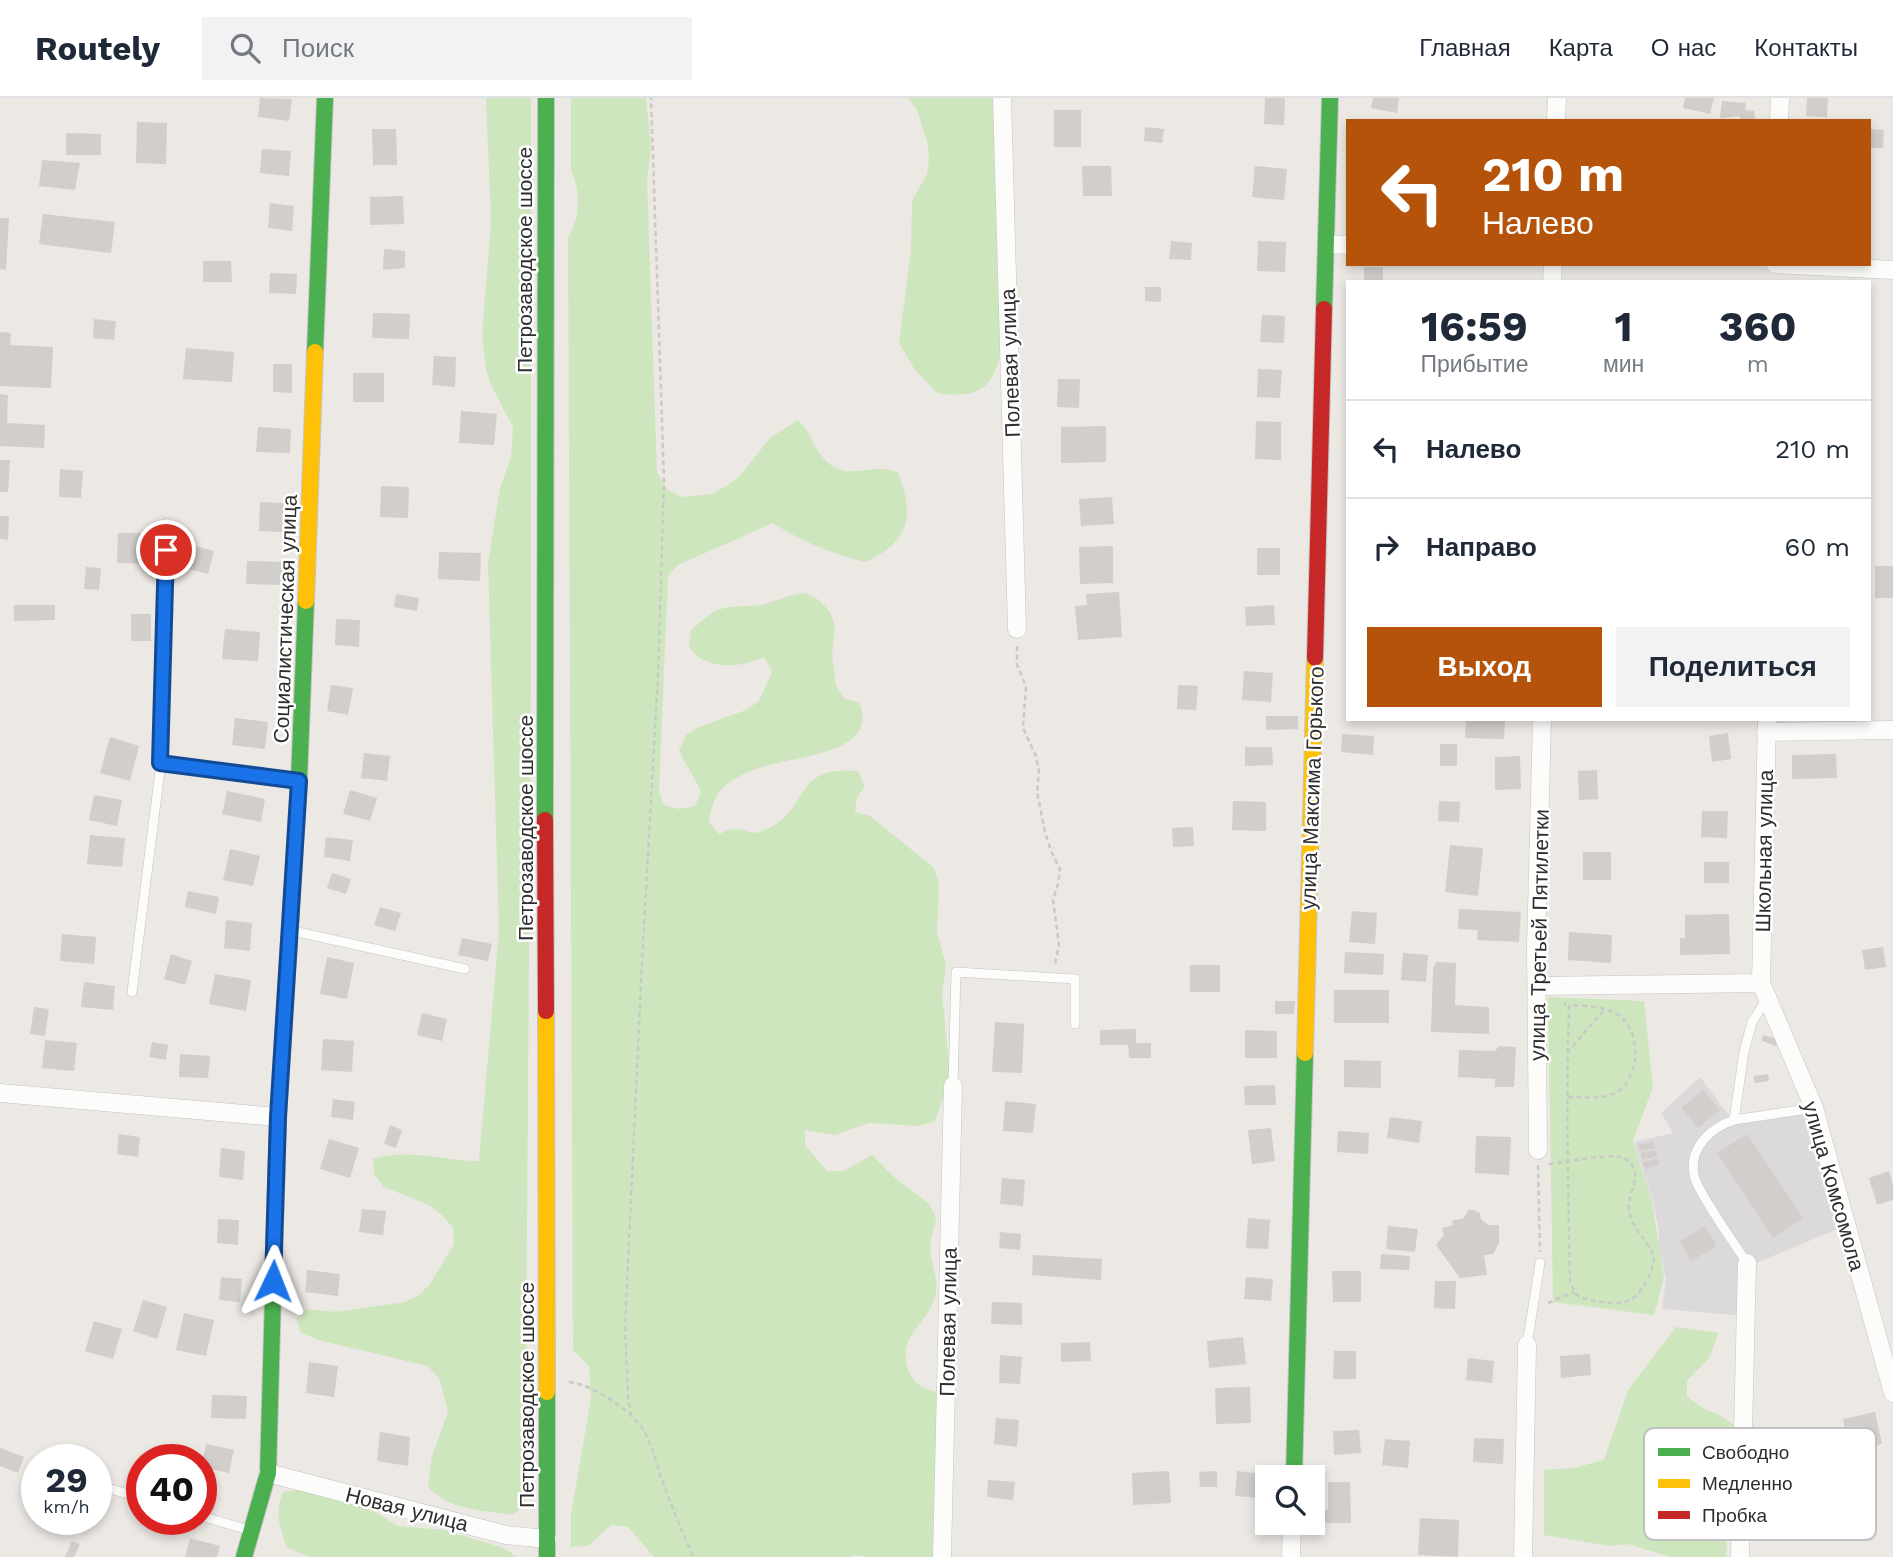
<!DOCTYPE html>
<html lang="ru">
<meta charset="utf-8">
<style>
:root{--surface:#fff;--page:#f2f2f3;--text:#1f2937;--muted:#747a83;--line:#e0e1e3;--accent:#b45309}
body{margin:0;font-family:"Work Sans",sans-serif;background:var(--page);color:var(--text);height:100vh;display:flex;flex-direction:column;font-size:26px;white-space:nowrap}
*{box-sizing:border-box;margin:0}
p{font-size:23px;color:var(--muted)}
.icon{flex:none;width:38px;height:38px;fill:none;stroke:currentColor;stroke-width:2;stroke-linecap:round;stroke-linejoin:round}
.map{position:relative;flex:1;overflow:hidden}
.details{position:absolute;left:1346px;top:182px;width:525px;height:441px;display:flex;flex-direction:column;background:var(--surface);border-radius:0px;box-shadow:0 4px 10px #0003}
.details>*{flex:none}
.hud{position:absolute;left:1346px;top:21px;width:525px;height:147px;border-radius:0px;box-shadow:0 4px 10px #0003;background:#b45309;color:#fff;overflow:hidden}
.tools{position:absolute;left:1255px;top:1367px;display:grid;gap:14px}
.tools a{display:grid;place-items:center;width:70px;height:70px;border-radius:0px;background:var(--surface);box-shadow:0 4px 10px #0003;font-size:35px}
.speed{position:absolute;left:21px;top:1346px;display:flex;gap:14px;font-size:35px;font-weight:700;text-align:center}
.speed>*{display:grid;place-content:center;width:91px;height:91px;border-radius:50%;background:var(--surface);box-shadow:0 4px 10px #0003;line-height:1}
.speed small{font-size:18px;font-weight:400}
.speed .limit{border:10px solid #d22;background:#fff;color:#111}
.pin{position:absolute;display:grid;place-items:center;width:60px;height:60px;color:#fff;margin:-30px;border:4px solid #fff;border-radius:50%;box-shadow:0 2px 7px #0007}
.me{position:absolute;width:77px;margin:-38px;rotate:2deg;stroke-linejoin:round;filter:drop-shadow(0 0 5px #0008)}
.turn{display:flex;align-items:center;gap:24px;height:147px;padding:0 21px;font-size:32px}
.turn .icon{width:91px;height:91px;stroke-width:2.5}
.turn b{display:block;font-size:49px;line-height:60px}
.eta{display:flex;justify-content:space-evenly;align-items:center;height:119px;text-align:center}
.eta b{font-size:42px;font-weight:700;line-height:49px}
.primary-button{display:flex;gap:14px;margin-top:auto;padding:14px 21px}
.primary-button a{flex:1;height:80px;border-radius:0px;background:var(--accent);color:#fff;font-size:28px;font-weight:700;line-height:80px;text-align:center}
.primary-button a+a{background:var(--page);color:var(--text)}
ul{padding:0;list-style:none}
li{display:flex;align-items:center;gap:21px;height:98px;padding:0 21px;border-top:2px solid var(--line)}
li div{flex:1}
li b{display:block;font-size:26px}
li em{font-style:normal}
header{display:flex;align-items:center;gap:42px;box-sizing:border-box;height:98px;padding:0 35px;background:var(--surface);border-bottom:2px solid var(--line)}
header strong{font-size:33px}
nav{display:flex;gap:38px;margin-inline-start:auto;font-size:24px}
.search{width:490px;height:63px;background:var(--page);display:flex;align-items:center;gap:18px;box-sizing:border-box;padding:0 24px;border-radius:0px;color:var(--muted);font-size:26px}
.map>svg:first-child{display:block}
</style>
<header>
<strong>Routely</strong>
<div class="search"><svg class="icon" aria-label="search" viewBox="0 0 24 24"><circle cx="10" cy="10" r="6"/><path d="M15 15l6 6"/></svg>Поиск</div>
<nav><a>Главная</a><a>Карта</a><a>О нас</a><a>Контакты</a></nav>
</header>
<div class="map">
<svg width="1893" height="1459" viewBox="0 0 1893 1459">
<rect width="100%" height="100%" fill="#ece8e4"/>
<path fill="#dcd9db" d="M1700,979l29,39 80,-2 34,113 -90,37 -8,52 -83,-7 4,-30 -7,-31v-17l-6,-29 -19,-60 39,-9 -12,-20z"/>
<path fill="#cee6be" d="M486,0h45v583l-6,825 -13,9c-31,-5 -63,-5 -84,-28l4,-31 16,-44 -8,-32 -12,-14 -106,-25 -21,-8 -5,-14 11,-10 29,3 69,-10 14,-7 11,-11 24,-40 -1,-16 -10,-12 -14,-11 -45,-18 -10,-13 -1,-15c34,-11 71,2 106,2l20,-230 -11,-368 12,-75 11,-31 2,-30 -22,-42 -5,-16 -4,-32 9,-117z
M571,0h75l5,48 -4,35 10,291 10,17 13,8 32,-3 14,-8 13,-9 31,-39 28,-18c13,12 16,29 27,40 18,19 36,8 57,9 5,0 11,2 16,3 17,46 12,69 -33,90 -32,-8 -65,-21 -92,-39l-95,42 -10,11 -9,215 5,14 15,4 16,-3 6,-14c-6,-15 -16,-27 -22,-42l7,-15 13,-8 47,-17 13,-9 13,-29 -8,-15c-18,9 -44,12 -63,2 -4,-2 -9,-9 -12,-12l2,-17 23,-19 14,-4 34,-2 27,-9 16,-3 14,7 11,12 5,14 -3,29 4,31 9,13 14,3c20,47 -49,53 -81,61 -19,4 -45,13 -58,28 -7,8 -9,20 -11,31l10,12c5,-2 11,-5 16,-5 16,1 15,8 32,0 44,-20 24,-64 91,-58l7,15 -8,11 -2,15 15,4 64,52 5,16 -2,48 9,33 -4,28 6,61 5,15 -18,52 -16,5 -50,-3 -34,12 -30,-5v15l22,26h17l28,-16 22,22 35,27 7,13c-1,10 -6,22 -6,32 1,16 10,31 5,48 -8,28 -38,38 -27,72 6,17 17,20 33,24l-1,164h-71l-14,-2 -6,2h-195l-26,-30 -17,-2 -23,21 -17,1v-32l20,-117 -2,-32 -16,-16 -5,-1113c12,-17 13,-47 3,-66z
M908,0h88l9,249c-5,9 -9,24 -14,32 -13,18 -34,17 -54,14l-22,-23 -16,-27 12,-93 1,-49 15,-27 2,-15 -2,-18 -10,-31z
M1548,899l96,4 9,86 -20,54 19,60 12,77 -10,37 -101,-13z
M1676,1229l42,6 -8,24 -23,24v15c14,15 33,16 48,30l-9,131h-55l-43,-13 -18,2 -66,-11v-65l30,-2 30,-8 24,-70z
M300,1392l59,15 15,6 24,15 46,4 60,18 13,9h-207l-23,-9c-7,-21 -14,-37 -3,-57z"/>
<path fill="#d1cecb" d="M260,0l32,1 -3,22 -31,-4z
M1265,0h20l-1,27 -20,-1z
M1373,0h26l-2,15 -26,-5z
M1685,0h29l-4,16 -27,-6z
M1807,0h21l-1,19 -21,-1z
M1722,3l24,2 -1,7 9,1 1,10h-13l-3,-5 -19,2z
M1054,12h27v37h-27z
M137,24l30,1 -1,41 -30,-1z
M1145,29l19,2 -2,14 -18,-2z
M372,31h24l1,36h-24z
M1869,31l15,1 -1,18h-14z
M66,35l35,1v21h-35z
M262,51l29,2 -2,25 -29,-3z
M42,62l38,3 -5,27 -36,-4z
M1082,68h29l1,30h-29z
M1255,68l32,3 -3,31 -32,-3z
M403,98l1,28 -34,1v-28z
M270,105l24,3 -2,25 -24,-3z
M43,116l72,8 -4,31 -72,-9z
M0,120h9l-3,52 -6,-1z
M1171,143l21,2 -1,17 -22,-1z
M1258,143l28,1 -1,30 -28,-1z
M384,151l21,2v17l-22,2z
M203,163h28l1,21h-29z
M1364,169h19v15h-19z
M270,175l27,1 -1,20 -27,-1z
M1145,189h16v15l-16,-1z
M373,215l37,1 -1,25 -37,-1z
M1262,217l23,1 -1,27 -24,-1z
M94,221l22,2 -2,19 -21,-2z
M0,234l11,1 -1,12 43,2 -2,41 -51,-2z
M186,250l48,4 -2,30 -49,-3z
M434,258l22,1 -1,30 -23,-2z
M273,266h19v29l-19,-1z
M1258,271l24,1 -2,28 -23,-1z
M353,275h31v29h-31z
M1058,281h22l-1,29 -22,-1z
M0,296l8,1 -1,28 38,2 -1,23 -44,-2z
M461,313l36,3 -3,31 -35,-2z
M1256,323l25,1v38l-26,-1z
M1106,328v36l-45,1v-36z
M258,329l33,2 -1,24 -34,-1z
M0,362h10l-2,32h-8z
M60,371l23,2 -2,27 -22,-1z
M381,388l28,1 -1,31 -28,-1z
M1112,399l2,27 -33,2 -2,-27z
M260,404l24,1 -1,29 -24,-1z
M0,418h9l-1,24 -8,-1z
M118,435h26l-1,31 -26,-1z
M195,448l19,5 -6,23 -19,-5z
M1113,448v37l-33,1 -1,-37z
M1257,450h23v27h-23z
M439,454l42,1 -1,28 -42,-2z
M247,463l36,1 -1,23 -36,-1z
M1875,468h18v32h-18z
M86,469l15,1 -2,22 -15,-1z
M1119,494l3,45 -44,3 -3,-34 12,-1 -1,-11z
M396,496l23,4 -2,13 -23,-4z
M14,507h41v15l-41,1z
M1274,507l1,20 -29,1 -1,-19z
M131,516h20v27h-20z
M336,521l24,1 -1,27 -24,-2z
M225,531l35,3 -2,29 -36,-2z
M1244,573l29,2 -2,29 -29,-2z
M331,587l22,3 -5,27 -21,-4z
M1178,587l20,1 -2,24 -19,-1z
M1266,618h32v13l-32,1z
M235,620l33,4 -3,27 -33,-4z
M1466,621h39l-1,20 -39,-1z
M1728,635l3,26 -19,3 -3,-26z
M1342,636l32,2 -1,19 -32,-3z
M110,639l29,9 -9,35 -30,-8z
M1440,646h17v22h-17z
M1245,649h27l1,18 -28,1z
M364,655l26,3 -3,25 -26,-3z
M1836,656l1,24 -45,1v-24z
M1520,658l1,33 -26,1v-33z
M1597,672l1,29 -19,1 -1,-29z
M350,692l27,8 -7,23 -27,-7z
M227,693l38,8 -4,23 -39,-8z
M94,697l28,5 -5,26 -28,-6z
M1233,703l33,1v29l-34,-1z
M1439,703l21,1 -1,20 -21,-1z
M1702,713h26l-1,27 -26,-1z
M1193,729l1,19 -21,1 -1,-19z
M90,737l35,3 -3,29 -35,-3z
M326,739l27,3 -3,21 -26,-4z
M1450,747l33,3 -5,48 -33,-4z
M230,751l30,7 -7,30 -30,-6z
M1583,754h28v28h-28z
M1704,764h25v21h-25z
M332,775l19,6 -5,15 -19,-6z
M188,793l31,6 -3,17 -31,-7z
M380,809l21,6 -6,18 -21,-6z
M1459,811l62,3 -2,30 -42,-2 1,-10 -20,-1z
M1352,813l25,2 -2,31 -26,-2z
M1729,816l1,40 -50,1v-17h5v-23z
M226,822l26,3 -2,28 -26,-3z
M1569,834l43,3 -1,28 -43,-3z
M62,836l34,3 -2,27 -34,-3z
M462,840l30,6 -4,17 -30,-6z
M1883,849l3,20 -21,3 -3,-20z
M1345,854l39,2 -1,21 -39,-2z
M1403,855l25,2 -2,27 -25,-2z
M171,856l21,7 -7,24 -21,-6z
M327,859l27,6 -7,36 -27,-5z
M1436,864l20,1 -1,42 34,2v27l-58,-2 2,-63z
M1190,867h30v27h-30z
M215,876l36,6 -5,31 -37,-7z
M84,884l31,4 -2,24 -32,-3z
M1334,892h55v33h-55z
M1275,903h20l-1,13h-19z
M34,909l15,2 -4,27 -15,-2z
M422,915l25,6 -5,22 -25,-6z
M995,924l29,2 -2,49 -30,-1z
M1136,931v14h15v15h-22l-1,-13h-28v-15z
M1245,932l32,1v27h-32z
M1763,937l15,4 -2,7 -14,-5z
M323,941l31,2 -2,31 -31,-2z
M45,942l32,3 -3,28 -32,-3z
M152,944l16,3 -2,15 -17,-3z
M1499,948l17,1 -2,40h-19v-8l-37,-2 1,-27 36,1z
M180,956l30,2 -2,22 -29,-1z
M1344,962l37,1v27l-37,-1z
M1768,976l1,7 -15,2v-7z
M1275,987l1,20h-31l-1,-19z
M1703,992l17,20 -22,18 -17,-20z
M333,1001l22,3 -2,18 -22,-3z
M1005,1003l31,3 -3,29 -30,-2z
M1390,1019l32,4 -3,22 -32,-5z
M390,1027l12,5 -6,18 -12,-4z
M1271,1030l4,33 -23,3 -4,-34z
M1338,1033l31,2 -1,21 -31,-2z
M119,1036l21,3 -2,20 -21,-3z
M1747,1036l56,84 -30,20 -56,-85z
M1476,1038l35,1 -2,38 -34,-2z
M329,1041l30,9 -9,30 -30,-9z
M1653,1043l1,7 -14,3 -2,-6z
M221,1050l24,3 -2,29 -24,-3z
M1655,1052l2,6 -15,4 -1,-7z
M1658,1060l1,7 -14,4 -2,-7z
M1889,1073l4,14v15l-16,5 -8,-27z
M1002,1080l23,2 -2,26 -23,-2z
M362,1111l24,2 -3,24 -24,-3z
M1468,1112h6l6,3 1,6 7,6h11v18l-6,11 -9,1 3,20 -27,3 -24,-33 8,-10 -2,-7 11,-3 -1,-4 12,-3z
M1248,1120l22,2 -2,29 -22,-1z
M218,1121l21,1 -1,25 -21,-2z
M1388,1128l30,3 -3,23 -29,-3z
M1705,1128l12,20 -26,15 -11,-20z
M1000,1134l21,2 -1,16 -21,-2z
M1381,1156l29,2 -1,14 -29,-1z
M1033,1157l69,4 -1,21 -69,-5z
M307,1172l33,4 -2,22 -33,-4z
M1332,1173h29v31h-28z
M221,1179l21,2 -2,23 -21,-2z
M1246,1179l27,2 -2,22 -27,-2z
M1435,1183h21l-1,28 -21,-1z
M143,1202l24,7 -10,32 -24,-8z
M992,1204l30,1v22l-31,-1z
M184,1215l30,7 -8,36 -30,-6z
M94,1223l28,8 -9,30 -28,-8z
M1243,1239l3,27 -37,4 -2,-27z
M1090,1244l1,19 -30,1v-19z
M1334,1253h22v28h-23z
M1590,1256l1,21 -30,3 -1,-22z
M1000,1257l22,2 -2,27 -21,-1z
M1468,1260l26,3 -2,22 -26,-3z
M309,1264l29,4 -4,31 -28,-4z
M1250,1289l1,36 -35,1 -1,-36z
M212,1297l35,1 -1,23 -35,-1z
M1875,1314l7,32 -33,6 -6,-31z
M996,1320l23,2 -2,27 -23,-3z
M1359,1332l2,23 -27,2 -1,-24z
M380,1334l30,5 -2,29 -31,-5z
M1474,1340l30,1 -1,25 -30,-2z
M1385,1341l25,2 -2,27 -26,-3z
M206,1346l28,6 -5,23 -28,-6z
M0,1350l24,9 -6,16 -18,-7z
M1169,1373l2,32 -38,2 -1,-32z
M1217,1373v16h-17l-1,-15z
M1237,1373l26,3 -2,24 -26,-2z
M988,1382l27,2 -2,18 -26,-3z
M1328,1384h22l1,41h-38v-13h15z
M1420,1420l39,2 -1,37 -40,-2z
M190,1440l30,8 -3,11h-32z
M72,1443l8,3 -6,13h-9z"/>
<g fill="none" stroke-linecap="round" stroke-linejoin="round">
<defs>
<path id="lane" d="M161,665l137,18
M293,833l172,38
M132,894l29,-229 6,-240
M953,988l3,-114 119,7v45
M1734,1022l80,-12
M1747,1165c-10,-16 -51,-73 -53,-88 -5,-27 16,-47 40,-55l10,-68 8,-30 15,-23
M1527,1247l13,-82
M104,1389l38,11
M201,1418l48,14"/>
<path id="street" d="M1002,0l15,531
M1556,23l1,-23
M1779,23l1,-23
M1327,146l21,1
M1775,166l118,6
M1552,184l1,-18
M1767,621l-6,264 53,125 79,285
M1766,634l127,-2
M1537,888l224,-3
M0,995l278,24
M1538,1052l-2,-203 6,-228
M268,1375l238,62 41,4
M942,1459l11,-471
M1291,1459l1,-35
M1523,1459l4,-212
M1740,1459l7,-294"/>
<path id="fast" d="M1324,211l6,-211
M315,254l10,-254
M545,722l1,-722
M547,1294v165
M1294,1379l11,-424
M244,1459l24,-84 10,-356 21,-336 7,-180"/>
<path id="slow" d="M306,503l9,-249
M546,913l1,381
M1305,955l10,-395"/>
<path id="jam" d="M1315,560l9,-349
M545,722l1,191"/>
</defs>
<use href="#lane" stroke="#c5c4c5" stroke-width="10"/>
<use href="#street" stroke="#c5c4c5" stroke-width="19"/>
<use href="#fast" stroke="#c5c4c5" stroke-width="18"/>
<use href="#slow" stroke="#c5c4c5" stroke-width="18"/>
<use href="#jam" stroke="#c5c4c5" stroke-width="18"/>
<path stroke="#c9c9c8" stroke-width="2.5" stroke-dasharray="5 3.5" stroke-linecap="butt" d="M1017,548v19l9,21 -3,42 13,28 3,16 -2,20 8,40 6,19 9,18 -2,15 -5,16 6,45 -4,19
M1567,955l37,-43
M1568,999c15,0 35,3 49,-5 25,-16 25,-67 -4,-80 -13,-6 -30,-6 -44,-7
M1549,1066c17,-2 56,-10 71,-7 9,1 16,11 15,20 -1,13 -9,24 -5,38 4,16 19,26 24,42 0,14 -12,37 -24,43 -12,6 -44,2 -54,-6l-6,-11c-2,-93 -4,-186 -1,-278l-5,-1
M1538,1067l2,87
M1548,1205l26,-11
M569,1284c23,2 64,29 75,49 8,14 12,31 17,46 10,27 20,54 33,80
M631,1318l-3,-20 -3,-69 17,-365 16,-288 6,-194 -13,-382"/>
<use href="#lane" stroke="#fcfcfb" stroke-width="9"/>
<use href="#street" stroke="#fcfcfb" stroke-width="18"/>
<use href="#fast" stroke="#4caf50" stroke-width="16"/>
<use href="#slow" stroke="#ffc107" stroke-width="16"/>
<use href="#jam" stroke="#c62828" stroke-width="16"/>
</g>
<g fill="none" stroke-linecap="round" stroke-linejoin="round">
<defs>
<path id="route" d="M166,452l-6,213 139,18 -21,336 -5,164"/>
</defs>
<use href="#route" stroke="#114b97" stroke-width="18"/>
<use href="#route" stroke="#1a73e8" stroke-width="12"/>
</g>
<g text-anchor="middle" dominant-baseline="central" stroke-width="5" stroke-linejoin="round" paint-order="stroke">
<g font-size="21" fill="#2e2e2e" stroke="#fff">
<text transform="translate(524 162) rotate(-90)">Петрозаводское шоссе</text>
<text transform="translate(1010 265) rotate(-92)">Полевая улица</text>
<text transform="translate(285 521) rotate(-88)">Социалистическая улица</text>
<text transform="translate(1312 690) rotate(-88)">улица Максима Горького</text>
<text transform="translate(525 730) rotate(-90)">Петрозаводское шоссе</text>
<text transform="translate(1764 753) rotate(-89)">Школьная улица</text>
<text transform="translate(1539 837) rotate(-89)">улица Третьей Пятилетки</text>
<text transform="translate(1834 1088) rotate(74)">улица Комсомола</text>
<text transform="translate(948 1224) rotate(-89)">Полевая улица</text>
<text transform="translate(526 1297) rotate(-90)">Петрозаводское шоссе</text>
<text transform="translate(407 1411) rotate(14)">Новая улица</text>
</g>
</g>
<rect x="1644" y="1330" width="232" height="112" rx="10" fill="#fff" stroke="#c0c0c0" stroke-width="2"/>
<rect x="1658" y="1350" width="32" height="8" fill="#4caf50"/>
<rect x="1658" y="1381" width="32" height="9" fill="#ffc107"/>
<rect x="1658" y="1413" width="32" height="8" fill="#c62828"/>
<g font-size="19" fill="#2e2e2e">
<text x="1702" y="1361">Свободно</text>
<text x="1702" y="1392">Медленно</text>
<text x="1702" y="1424">Пробка</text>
</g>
</svg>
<div class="tools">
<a><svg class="icon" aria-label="search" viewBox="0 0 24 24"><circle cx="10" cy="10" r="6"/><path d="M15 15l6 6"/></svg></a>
</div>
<div class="speed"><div>29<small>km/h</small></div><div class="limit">40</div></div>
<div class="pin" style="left:166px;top:452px;background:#d93025"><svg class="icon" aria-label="arrive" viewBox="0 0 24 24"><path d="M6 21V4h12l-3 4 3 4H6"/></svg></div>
<svg class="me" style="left:273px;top:1183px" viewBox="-20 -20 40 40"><path d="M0-17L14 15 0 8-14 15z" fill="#1a73e8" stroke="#fff" stroke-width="4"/></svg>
<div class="hud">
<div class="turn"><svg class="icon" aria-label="left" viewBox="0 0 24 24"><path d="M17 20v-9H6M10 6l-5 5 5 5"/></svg><div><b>210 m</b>Налево</div></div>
</div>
<section class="details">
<div class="eta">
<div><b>16:59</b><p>Прибытие</p></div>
<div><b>1</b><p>мин</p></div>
<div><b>360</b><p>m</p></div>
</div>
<ul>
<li><svg class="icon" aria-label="left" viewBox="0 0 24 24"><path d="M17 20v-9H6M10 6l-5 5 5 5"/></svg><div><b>Налево</b></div><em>210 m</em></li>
<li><svg class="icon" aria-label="right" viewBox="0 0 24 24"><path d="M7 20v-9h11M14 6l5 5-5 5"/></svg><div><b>Направо</b></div><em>60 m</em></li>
</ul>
<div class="primary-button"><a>Выход</a><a>Поделиться</a></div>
</section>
</div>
